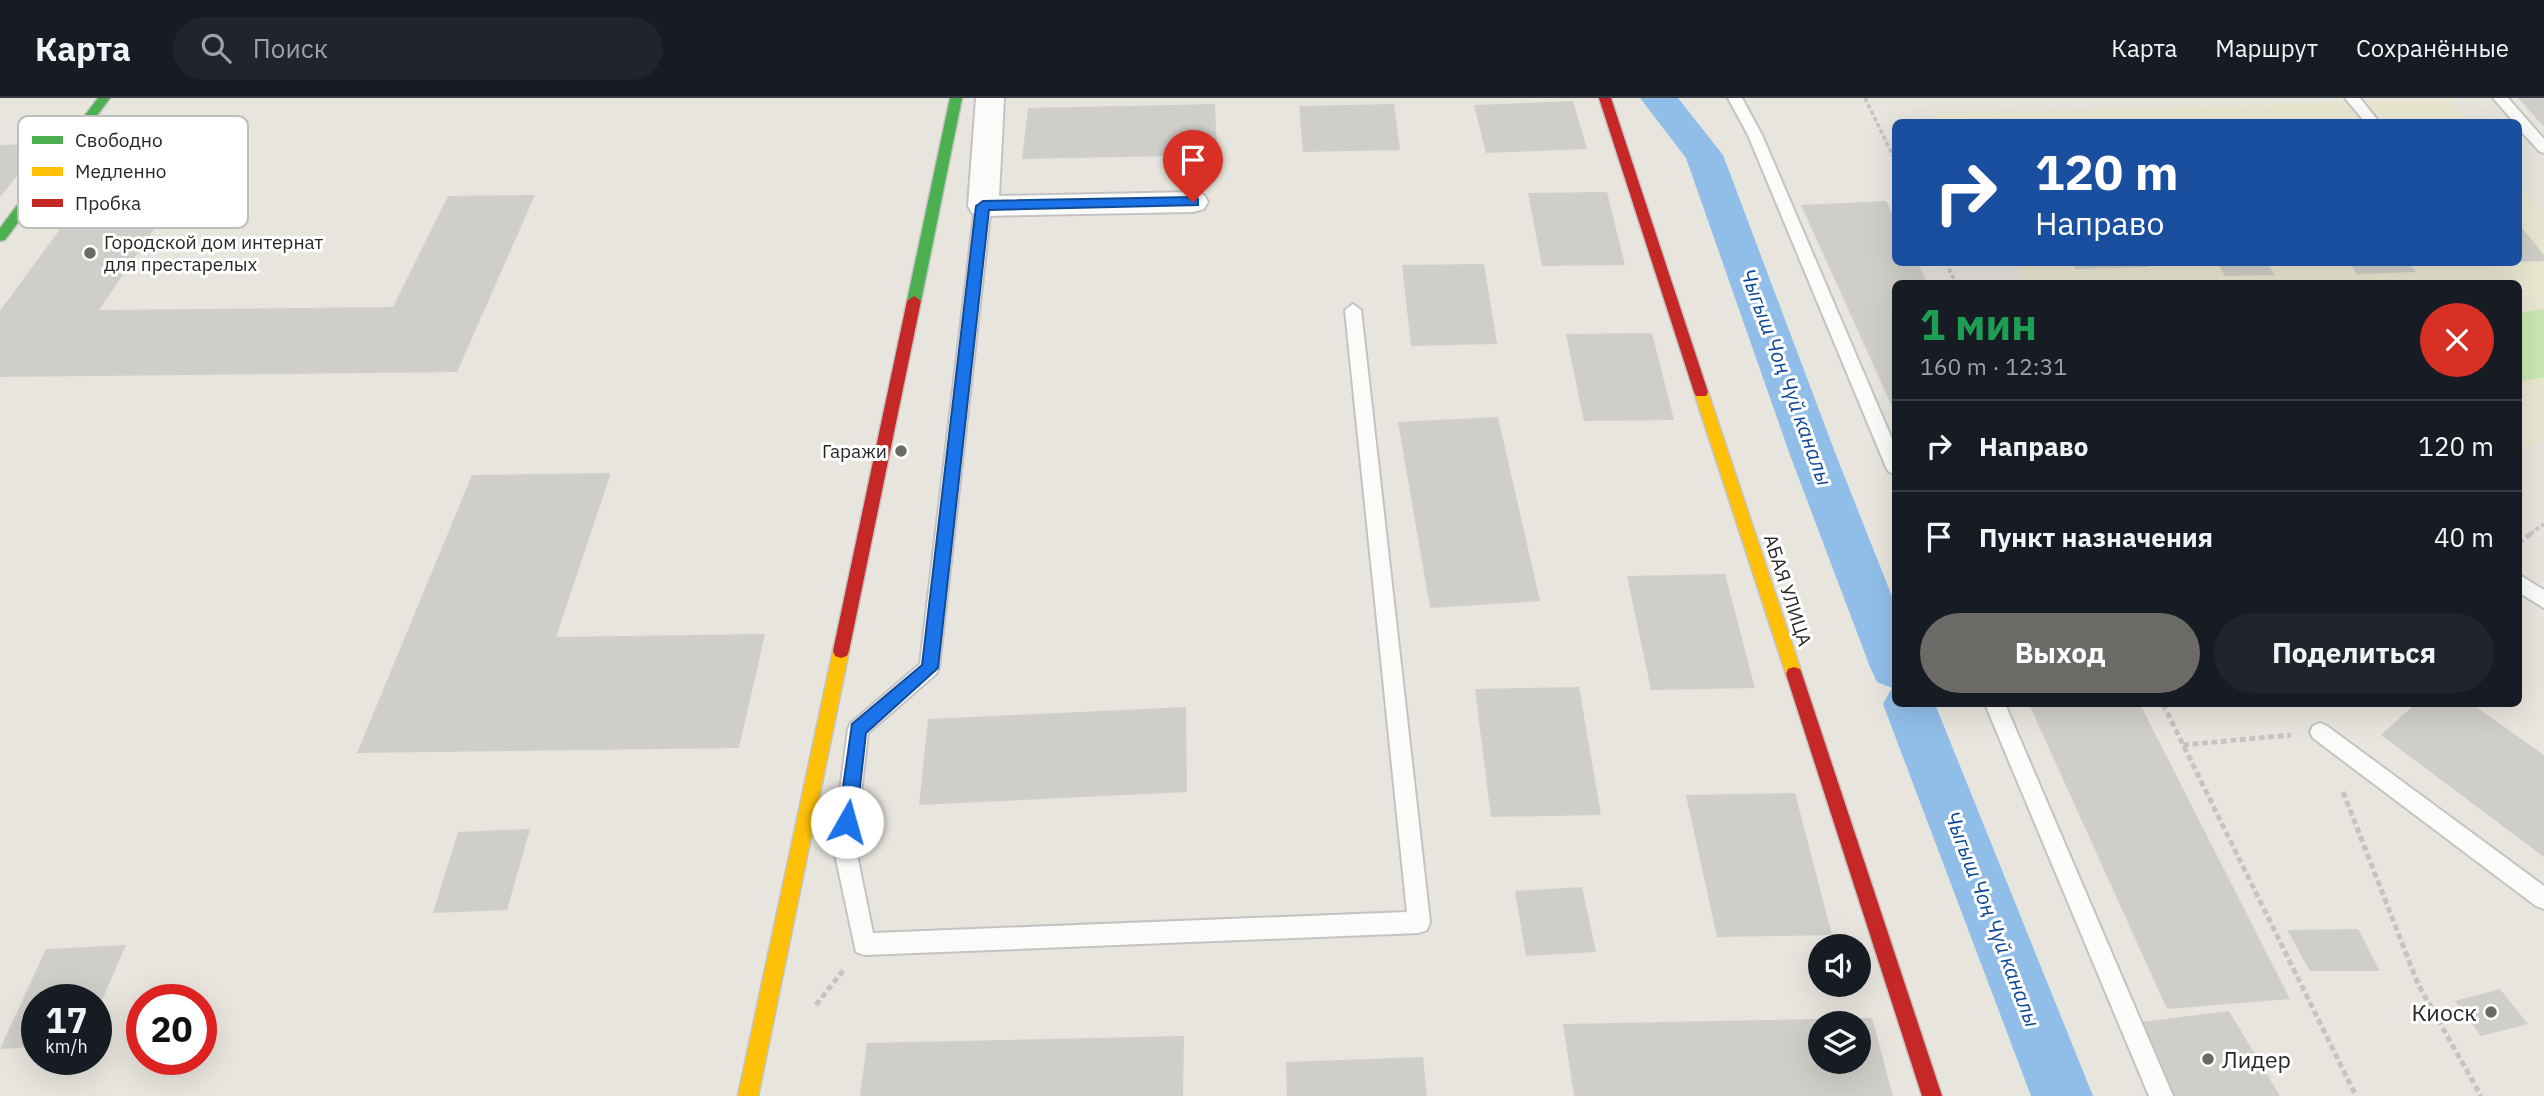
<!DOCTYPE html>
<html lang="ru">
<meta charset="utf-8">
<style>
:root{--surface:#171b24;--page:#20242c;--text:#f1f3f6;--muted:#9ea1a6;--line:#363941;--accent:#6b6a67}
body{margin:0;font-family:"IBM Plex Sans",sans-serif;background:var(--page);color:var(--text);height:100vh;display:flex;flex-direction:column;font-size:26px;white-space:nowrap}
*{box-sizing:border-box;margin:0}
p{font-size:23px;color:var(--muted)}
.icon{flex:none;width:38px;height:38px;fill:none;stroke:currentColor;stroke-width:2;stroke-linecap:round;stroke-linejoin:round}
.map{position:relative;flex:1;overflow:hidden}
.panel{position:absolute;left:1892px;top:182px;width:630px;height:427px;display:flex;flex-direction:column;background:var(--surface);border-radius:10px;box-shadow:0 7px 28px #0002}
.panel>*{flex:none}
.guide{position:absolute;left:1892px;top:21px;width:630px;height:147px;border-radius:10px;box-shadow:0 7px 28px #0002;background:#1a4fa0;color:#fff;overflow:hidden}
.controls{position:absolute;left:1808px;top:836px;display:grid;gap:14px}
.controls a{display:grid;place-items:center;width:63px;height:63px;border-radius:50%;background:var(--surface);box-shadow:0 7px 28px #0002;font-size:35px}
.speed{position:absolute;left:21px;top:886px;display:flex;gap:14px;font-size:35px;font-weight:700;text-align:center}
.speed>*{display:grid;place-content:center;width:91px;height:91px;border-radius:50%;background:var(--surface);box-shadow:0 7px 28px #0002;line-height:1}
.speed small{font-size:18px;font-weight:400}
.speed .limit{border:10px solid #d22;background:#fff;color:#111}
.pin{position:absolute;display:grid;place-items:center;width:60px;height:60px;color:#fff;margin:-72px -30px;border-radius:50% 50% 50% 0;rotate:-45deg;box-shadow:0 0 7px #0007}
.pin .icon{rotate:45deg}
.me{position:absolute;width:77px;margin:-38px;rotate:7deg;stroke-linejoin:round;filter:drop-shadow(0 0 5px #0008)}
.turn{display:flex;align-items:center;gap:24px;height:147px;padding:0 28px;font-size:32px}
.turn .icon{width:91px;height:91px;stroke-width:2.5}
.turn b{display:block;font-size:49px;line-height:60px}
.round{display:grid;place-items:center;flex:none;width:74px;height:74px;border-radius:37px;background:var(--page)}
.headline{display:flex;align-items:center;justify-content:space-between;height:119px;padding:0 28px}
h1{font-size:42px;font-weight:800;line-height:52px;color:#1e9e55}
.primary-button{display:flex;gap:14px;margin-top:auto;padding:14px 28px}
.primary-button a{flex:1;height:80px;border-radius:42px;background:var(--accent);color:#fff;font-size:28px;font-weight:800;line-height:80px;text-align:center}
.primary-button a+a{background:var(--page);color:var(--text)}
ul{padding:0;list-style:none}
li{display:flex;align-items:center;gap:21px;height:91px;padding:0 28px;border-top:2px solid var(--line)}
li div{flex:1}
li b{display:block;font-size:26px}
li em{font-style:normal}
header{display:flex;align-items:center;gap:42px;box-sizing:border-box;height:98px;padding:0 35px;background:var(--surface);border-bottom:2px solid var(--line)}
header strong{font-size:33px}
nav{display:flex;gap:38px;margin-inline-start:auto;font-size:24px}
.search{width:490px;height:63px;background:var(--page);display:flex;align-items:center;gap:18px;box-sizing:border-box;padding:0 24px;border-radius:38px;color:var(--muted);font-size:26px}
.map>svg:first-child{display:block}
</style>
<header>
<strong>Карта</strong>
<div class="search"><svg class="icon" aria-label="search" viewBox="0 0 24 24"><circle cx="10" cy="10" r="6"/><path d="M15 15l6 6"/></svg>Поиск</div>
<nav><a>Карта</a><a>Маршрут</a><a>Сохранённые</a></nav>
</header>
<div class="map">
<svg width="2544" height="998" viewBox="0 0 2544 998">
<rect width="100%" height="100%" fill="#e7e5dd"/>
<path fill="#eae7d1" d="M2450,1l19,23h-529l-5,-8z
M2518,84l26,32v227l-26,11v-168h-490l-12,-21 502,-1z"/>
<path fill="#c8e8b3" d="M2544,211v68l-26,5v-69z"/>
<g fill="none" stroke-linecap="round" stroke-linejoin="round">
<path fill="#90bee9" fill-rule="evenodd" d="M1640,0h38l45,57 113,300 59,149v100h40l158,392h-62l-148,-392 9,-16 -15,-6 -7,-15 -80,-212 -104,-297z"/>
</g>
<path fill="#d0cec8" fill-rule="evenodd" d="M2518,0h26v29z
M1573,3l14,48 -101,4 -12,-48z
M1215,6l2,51 -195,4 6,-51z
M1394,6l6,46 -97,2 -4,-46z
M43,46l-43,53v-52z
M1607,94l18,73 -83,1 -14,-73z
M535,97l-78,177 -457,5v-66l82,-112 93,-1 -76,112 294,-3 55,-111z
M1886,103l9,18v43h22l11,22h-33v129l-94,-208z
M2518,125l26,32v6l-26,1z
M2072,164h75l3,5 -75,2z
M2216,164h51l8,13 -50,1z
M2349,164h60l7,10 -59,2z
M1484,166l13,80 -86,2 -9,-81z
M1652,235l22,87 -90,1 -18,-87z
M1498,319l42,184 -110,7 -32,-186z
M611,375l-55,164 209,-3 -26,114 -382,5 115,-278z
M1725,476l30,114 -104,2 -24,-114z
M1579,589l22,128 -110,2 -16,-128z
M2029,606h111l150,295 -123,10z
M2415,606h57l72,51v102l-163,-122z
M1186,609l1,85 -268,13 9,-86z
M1795,695l37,142 -115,2 -31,-142z
M530,731l-23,81 -74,3 25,-81z
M1582,789l14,65 -70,4 -11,-65z
M2358,831l22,42h-70l-23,-41z
M126,847l-30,69v-15h-59v48l-37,2 46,-100z
M2500,891l28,35 -47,12 -26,-35z
M2229,913l51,85h-105l-34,-74z
M1872,920l21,78h-319l-11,-72zM1820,926h38v38h-38z
M1184,938l-1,60h-323l7,-53z
M1423,959l4,39h-140l-1,-34z"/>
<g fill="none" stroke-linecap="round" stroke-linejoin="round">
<defs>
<path id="lane" d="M1728,0h14l20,37 133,311v28l-6,-2 -3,-5 -138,-332z
M2345,0h15l19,24h-14z
M2493,0h15l36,41v14l-5,-2 -21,-23v-6h-4z
M983,103l8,5 -52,462 -3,6 -68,59 -13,112 18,88 534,-21 -62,-602 8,-6 8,6 69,612 -3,8 -8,3 -555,22 -8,-3 -23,-107 15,-116 3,-6 69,-59 55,-458z
M2518,476l26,16v18l-26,-16z
M1985,606h20l168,392h-24z
M2320,625l7,3 217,160v23l-8,-3 -223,-168 -3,-6 3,-6z"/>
<path id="street" d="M976,0h28l-5,98 194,-4 11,3 4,7 -4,7 -11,3 -210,4 -11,-3 -4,-7z"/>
<path id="fast" d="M98,0h12l-105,142 -5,1v-13z
M950,0h12l-41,203 -7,5 -7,-5z"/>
<path id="slow" d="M1701,289l7,5 94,282 -2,5 -6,2 -6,-2 -2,-5 -92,-282z
M841,546l6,2 2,5 -91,445h-20l95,-445 2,-5z"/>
<path id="jam" d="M1599,0h12l97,294 -2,4h-10l-2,-4z
M914,198l7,5 -72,350 -2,5 -6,2 -6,-2 -2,-5 74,-350z
M1794,569l6,2 2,5 140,422h-20l-136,-422 2,-5z"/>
</defs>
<use href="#lane" stroke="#c4c3c3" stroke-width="4"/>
<use href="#street" stroke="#c4c3c3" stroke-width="4"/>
<use href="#fast" stroke="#c4c3c3" stroke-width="3"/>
<use href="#slow" stroke="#c4c3c3" stroke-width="3"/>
<use href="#jam" stroke="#c4c3c3" stroke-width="3"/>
<path stroke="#c5c4c3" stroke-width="3.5" stroke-dasharray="4.5 2.5" stroke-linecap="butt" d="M1865,0l30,62
M1946,164l10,22
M2530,436l14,-10"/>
<path stroke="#c5c4c3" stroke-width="5" stroke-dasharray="6 3.5" stroke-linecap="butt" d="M2518,445l14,-10
M2163,606l193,392
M2183,647l108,-10
M2343,694l75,192 63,112
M816,907l29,-37"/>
<use href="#lane" fill="#fbfbfa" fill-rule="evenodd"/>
<use href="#street" fill="#fbfbfa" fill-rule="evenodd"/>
<use href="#fast" fill="#4caf50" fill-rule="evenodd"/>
<use href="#slow" fill="#ffc107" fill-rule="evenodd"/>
<use href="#jam" fill="#c62828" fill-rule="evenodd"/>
</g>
<path fill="#1a73e8" stroke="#114b97" stroke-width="2" d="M1193,99l5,2v6l-209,5 -51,458 -72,65 -10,89 -3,5 -6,3 -7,-3 -2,-5 14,-98 70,-59 54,-459 7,-5z"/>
<g fill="#6b6a67" stroke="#fff" stroke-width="2.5">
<circle cx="90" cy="155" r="7"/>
<circle cx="901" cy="353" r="7"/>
<circle cx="2491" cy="914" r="7"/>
<circle cx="2208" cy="961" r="7"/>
</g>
<g text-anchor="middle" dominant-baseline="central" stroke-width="6" stroke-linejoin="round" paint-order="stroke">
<g font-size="19" fill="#282828" stroke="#fff" text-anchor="start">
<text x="104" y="144">Городской дом интернат<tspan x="104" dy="22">для престарелых</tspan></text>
<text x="887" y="353" text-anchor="end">Гаражи</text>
</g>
<g font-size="19" fill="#282828" stroke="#fff">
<text transform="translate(1788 492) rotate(72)">АБАЯ УЛИЦА</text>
</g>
<g font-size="21" font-style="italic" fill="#0d4797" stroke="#fff">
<text transform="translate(1787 279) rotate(70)">Чыгыш Чоң Чүй каналы</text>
<text transform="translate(1993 821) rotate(69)">Чыгыш Чоң Чүй каналы</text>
</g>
<g font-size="23" fill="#282828" stroke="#fff" text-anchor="end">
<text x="2477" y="914">Киоск</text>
<text x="2222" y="961" text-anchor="start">Лидер</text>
</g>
</g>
<rect x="18" y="18" width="230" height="112" rx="10" fill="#fff" stroke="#bebebe" stroke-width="2"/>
<rect x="32" y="38" width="31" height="8" fill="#4caf50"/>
<rect x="32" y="69" width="31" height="9" fill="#ffc107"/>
<rect x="32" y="101" width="31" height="8" fill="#c62828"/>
<g font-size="19" fill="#282828">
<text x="75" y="49">Свободно</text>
<text x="75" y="80">Медленно</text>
<text x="75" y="112">Пробка</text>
</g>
</svg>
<div class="controls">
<a><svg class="icon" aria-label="sound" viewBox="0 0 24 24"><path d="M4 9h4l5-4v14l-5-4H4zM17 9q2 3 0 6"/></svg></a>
<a><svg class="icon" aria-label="layers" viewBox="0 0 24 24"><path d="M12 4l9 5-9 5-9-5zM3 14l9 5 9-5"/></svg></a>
</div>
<div class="speed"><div>17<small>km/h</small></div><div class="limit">20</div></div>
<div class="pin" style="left:1193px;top:104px;background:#d93025"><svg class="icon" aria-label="arrive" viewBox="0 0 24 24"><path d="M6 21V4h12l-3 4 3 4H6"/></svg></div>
<svg class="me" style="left:847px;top:724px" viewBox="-20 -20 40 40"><circle r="19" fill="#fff"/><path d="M0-13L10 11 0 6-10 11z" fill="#1a73e8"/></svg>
<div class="guide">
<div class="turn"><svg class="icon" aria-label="right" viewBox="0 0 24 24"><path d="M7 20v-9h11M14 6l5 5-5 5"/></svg><div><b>120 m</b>Направо</div></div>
</div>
<section class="panel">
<div class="headline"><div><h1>1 мин</h1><p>160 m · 12:31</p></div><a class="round" style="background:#d93025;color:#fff"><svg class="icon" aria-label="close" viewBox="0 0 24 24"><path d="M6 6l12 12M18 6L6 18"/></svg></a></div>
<ul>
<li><svg class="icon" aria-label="right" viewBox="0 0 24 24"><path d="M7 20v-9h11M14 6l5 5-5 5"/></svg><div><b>Направо</b></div><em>120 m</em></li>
<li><svg class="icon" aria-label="arrive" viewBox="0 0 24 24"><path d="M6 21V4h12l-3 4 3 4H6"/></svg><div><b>Пункт назначения</b></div><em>40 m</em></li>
</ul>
<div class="primary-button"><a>Выход</a><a>Поделиться</a></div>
</section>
</div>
